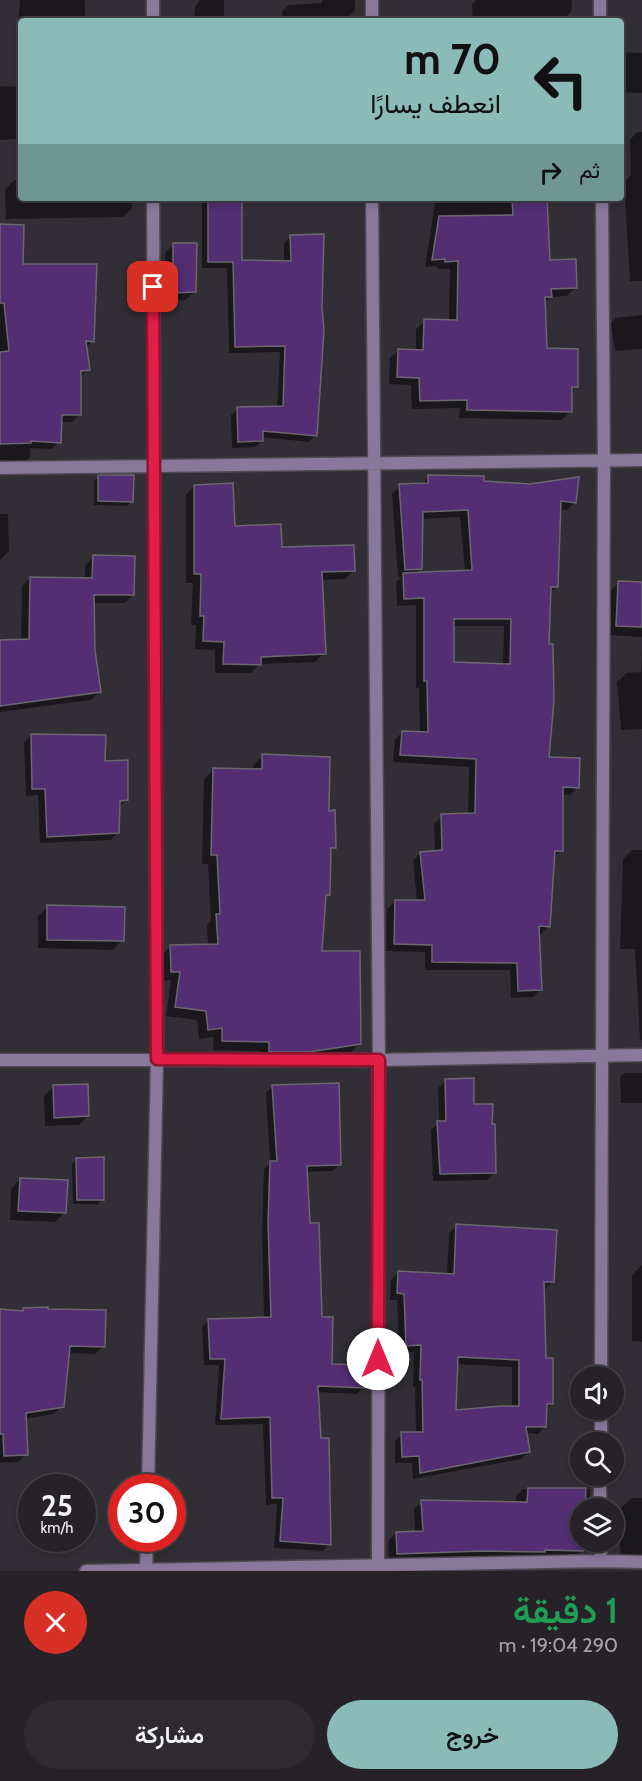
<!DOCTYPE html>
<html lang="ar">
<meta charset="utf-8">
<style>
:root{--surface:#262228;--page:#2e2a30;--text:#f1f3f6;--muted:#a4a4a8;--line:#423f45;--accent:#8bbbb9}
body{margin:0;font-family:Cabin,Vazirmatn,sans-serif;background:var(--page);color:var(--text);direction:rtl;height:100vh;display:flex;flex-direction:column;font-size:22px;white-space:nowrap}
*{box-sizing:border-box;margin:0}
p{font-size:20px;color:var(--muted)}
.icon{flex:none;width:33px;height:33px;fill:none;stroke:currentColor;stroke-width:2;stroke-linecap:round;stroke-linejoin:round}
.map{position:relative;height:1571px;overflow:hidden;direction:ltr}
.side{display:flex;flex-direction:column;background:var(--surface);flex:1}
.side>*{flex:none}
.top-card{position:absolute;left:18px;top:18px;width:606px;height:183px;border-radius:6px;box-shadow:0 3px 9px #0003,0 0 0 2px var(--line);direction:rtl;background:#8bbbb9;color:#111;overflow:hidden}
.tools{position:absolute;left:570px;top:1366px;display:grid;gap:12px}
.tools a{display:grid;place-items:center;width:54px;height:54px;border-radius:50%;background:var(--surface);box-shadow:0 3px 9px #0003,0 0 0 2px var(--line);font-size:30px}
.speed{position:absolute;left:18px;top:1474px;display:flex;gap:12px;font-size:30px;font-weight:700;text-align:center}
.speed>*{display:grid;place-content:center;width:78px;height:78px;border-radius:50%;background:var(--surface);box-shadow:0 3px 9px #0003,0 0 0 2px var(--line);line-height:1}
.speed small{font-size:15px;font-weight:400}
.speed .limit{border:9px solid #d22;background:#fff;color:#111}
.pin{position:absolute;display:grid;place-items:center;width:51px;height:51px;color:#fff;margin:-26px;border-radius:12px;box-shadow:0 3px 9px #0006}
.me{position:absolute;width:66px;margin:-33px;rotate:0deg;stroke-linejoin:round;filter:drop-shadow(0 0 4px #0008)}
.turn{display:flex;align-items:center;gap:21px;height:126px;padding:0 24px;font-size:27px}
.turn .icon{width:78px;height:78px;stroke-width:2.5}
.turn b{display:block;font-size:42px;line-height:51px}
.then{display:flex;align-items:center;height:57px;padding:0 24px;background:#0003;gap:12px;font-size:22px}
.round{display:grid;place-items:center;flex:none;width:63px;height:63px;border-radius:32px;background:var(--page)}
.head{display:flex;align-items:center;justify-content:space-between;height:102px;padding:0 24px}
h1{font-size:36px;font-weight:600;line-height:45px;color:#1e9e55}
.primary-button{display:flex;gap:12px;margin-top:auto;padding:12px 24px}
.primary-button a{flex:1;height:69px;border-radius:36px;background:var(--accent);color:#111;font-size:24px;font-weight:600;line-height:69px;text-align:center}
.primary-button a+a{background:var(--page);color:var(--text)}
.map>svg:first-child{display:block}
</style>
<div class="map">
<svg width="642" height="1571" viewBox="0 0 642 1571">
<rect width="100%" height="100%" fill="#322e36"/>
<path fill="#0007" fill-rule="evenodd" d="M20,0h65v21h-64v4h-3z
M200,0h24v21h-30l1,-15z
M322,0h33v10l-6,6 -21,1v4h-45l-1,-10 7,-6 33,-2z
M476,0h96l-1,12 -9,9h-89l-1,-17z
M622,52l20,1v40l-21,-1z
M0,86l21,1v49l-4,3 -17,1z
M637,132h5v149h-12l-6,-99 7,-7 -1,-35z
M14,180h7v18h111v10l-9,9 -117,2 -1,-29z
M202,198h39v64l43,1v-20l7,-7 25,199 -7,7 -47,-5v4l-7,6 -23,1 -1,-33 7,-6 39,-2 3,-55 -51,1 -2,-85h-25z
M436,198h110l3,64 26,26 -8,8 -17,1 -6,6 2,47 30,37 -5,5 -1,20 -8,8 -103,-2 1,-10 -48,1 -1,-24 -22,-1 1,-26 9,-8 17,1v-22l9,-8h24l1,-52h-12l-1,-3 -12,1z
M0,226l21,40 72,75 -8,7 3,21 -7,8 -2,38 -7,7h-12l-1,20 -7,7 -22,-1v9l-8,7 -22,-4z
M174,244l21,47 -9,9 -21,1v-48z
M642,315v34l-27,2 -4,-28 5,-5z
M99,477l33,24 -5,5 -33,-1v-24z
M429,477l53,6 93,19 -8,8 -8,-1 -2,77 -8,8 -2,165 31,28 -8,8h-8v55l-9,8 -4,68 -8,8h-3l3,55 -8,8 -22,1 -1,-28h-85v-18l-39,-1 1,-42 8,-7h22l-4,-41 7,-8 15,-1 -1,-28 8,-8 26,-1 1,-48 -76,-5 2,-22 7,-8 18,1 -1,-45h-3v-83l-19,1 -1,-24 5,-5h-3l-6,-83 8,-8 21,-1zM460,517l5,55 -50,2 5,-5 2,-50zM452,626h52l-1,39 -51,-1z
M194,486l40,42 46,21 74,21 -9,9 -24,1 3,73 -9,9 -55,2 -9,9h-36v-23l-20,-1 1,-24h-5l2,-42h-7v-88z
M0,514h8l1,37 -9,9z
M94,557l39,38 -8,8h-33l2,47 5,42 -8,8 -91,12v-71h21l1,-55 8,-8 55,1v-14z
M619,583l23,1v53l-35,-2 2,-43z
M642,646v89v-6l-21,1 -4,-48 10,-9 14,-1z
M31,735l73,27 22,38 -7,7 -1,25 -7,8 -71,3 -2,-48 -12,1 -2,-54z
M263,756l64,56 8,35 -5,5 -2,43 -3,3 -4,54 38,92 -9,9 -51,8h-39v-10l-47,-1 1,-13 -15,2 -2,-19 -31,-4 5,-36 -9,1 -1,-25 9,-9 38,-1 -1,-21 4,-4 -3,-57h-6l2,-85 9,-9 40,1v-6z
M632,850h10v190h-2l-5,-91h-15l3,-90z
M48,907l74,33 -9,10 -75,-2v-32z
M625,1073h17v30h-21l-1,-26z
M445,1081l28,24 18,21 4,46 -8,8 -54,1 -2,-51 8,-8 -1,-34z
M273,1086l66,79 -6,6 -27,1 2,53 12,93 10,47 34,22 -7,7 -40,-2 12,152 -6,7 -49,-3 3,-44 -11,1 -3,-81 -48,1 4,-60h-15l-2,-38 7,-7 55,-2 -2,-87 2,-62 6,-6 -4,-70z
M53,1087l35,29 -9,9 -34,1 -1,-30z
M76,1159l26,40 -4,5h-25l-1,-40z
M20,1179l45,33 -10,10 -45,-2 1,-31z
M457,1226l96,55 -8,8 -2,-1 2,72 7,44 -7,6v16l-7,8 -13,-1 3,19 -7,7 -108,20 -1,-16h-17v-22l7,-7 14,-1 -1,-46h-2l1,-35h-15l-2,-52h-7l1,-20 8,-8 48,3 2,-42zM456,1364l56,3v41l-57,3z
M642,1265v77l-10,-1v-66z
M23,1309l23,2 58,35 -9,8 -28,-1 -5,53 -8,8 -29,5 2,35 -9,8 -18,1v-152l20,2z
M523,1489h67v20h-10l2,42 -8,7 -185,3 -1,-20 8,-8h19l-1,-24 8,-7 94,1v-6z
M631,1498h11v61h-22l1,-51z"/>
<path fill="#532e73" stroke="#6b6770" stroke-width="1.5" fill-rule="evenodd" d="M208,198h34v62l49,1 -1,-26 34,-1 -2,73 2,23 -7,106 -54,-5v10l-25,1 -1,-35 46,-1 2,-60 -50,1 -2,-85h-25z
M547,198l3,62 26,-1 1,29 -26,1 1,8h-7l2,51 31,1v38h-6v25l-105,-2v-10l-47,1 -1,-23 -22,-1 1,-28 25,1 1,-31 33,1 1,-59 -13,1v-3l-13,1 7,-44 74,-1 -1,-15z
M0,224l24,1 -1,39h74l-3,78 -8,-1 4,29 -9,1v44h-19l-1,28 -30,-2v2l-31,1v-92l9,-1 -5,-48h-4z
M173,243h24l-1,49 -23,1z
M98,475h36l-1,27 -35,-1z
M428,475l56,1v5l46,3 49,-7 -3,26 -15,-2 -3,86h-7l-2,57h4l1,57 -5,56 31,1 -1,30 -16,-1v64h-8l-5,76 -11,-1 3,64 -24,1 -1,-28 -85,-1v-17l-38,-1 1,-44h30l-5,-48 22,-2 -1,-36 34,-1 1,-54 -76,-4 2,-24 26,1 -1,-51h-3v-83l-20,1 -1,-26 69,-3 -4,-60 -45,2 -1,57 -17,1 -6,-86 29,-1zM454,619h57l-1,45 -56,-2z
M233,483l2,43 46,-2 1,23 72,-2 1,26 -33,1 4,82 -65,3v8l-38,-1 1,-22 -21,-1 1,-25h-4l1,-42h-7v-89z
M93,555l42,1 -1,39h-40l1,55 6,42 -101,14v-66l29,-1 1,-62 62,1z
M618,581l24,1v45l-26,-1z
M31,734l75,1 -1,26 23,-1v40l-8,1 -1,32 -72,4 -2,-48h-13z
M262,754l68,3 -1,54 6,-1 1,38h-5l-1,47h-4l-4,56h38l1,93 -52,8h-40v-10l-47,-1v-13l-14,2 -2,-19 -31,-4 5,-35h-9l-1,-27 48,-1 -2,-30h4l-3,-59h-6l2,-87 49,1z
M47,905l78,2 -1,34 -77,-1z
M474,1078v26h19l-1,20h3l1,49 -56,1 -3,-53h9l-1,-42z
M339,1083l2,82 -34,1 3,57h9l3,94h11l-1,47 34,1 -1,23 -47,-2 3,52h8l2,107 -51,-4 3,-43h-11l-2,-81 -49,2 4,-60h-15l-2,-40 63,-2 -3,-94 2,-62h7l-5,-76z
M88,1084l1,32 -35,2 -1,-33z
M104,1157v43h-27l-1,-42z
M20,1178l48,2 -2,33 -48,-2z
M456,1224l101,6 -3,52h-10l2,76h7v46h-6l-1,23h-20l4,25 -110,21 -1,-17 -17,1 -1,-25h22l-1,-52h-2l1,-35 -15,1 -2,-52 -7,-1 1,-22 56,3zM458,1357l61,3v46h-18l-45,4z
M48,1307v2l58,1 -1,37 -35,-1 -6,61 -38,6 2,42 -24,1 -1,-22h-3v-125l23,2v-3z
M528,1488h58l-1,21h-5v33h4l-1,9 -38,-1v2l-62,-1 -86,3 -1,-22 27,-1 -2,-31 106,2z"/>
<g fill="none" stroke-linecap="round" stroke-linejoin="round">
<defs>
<path id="street" d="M153,0v21
M372,0v21
M600,0v21
M372,198l7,862 -1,506
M0,468l642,-8
M0,1060h379l263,-5
M601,1377l3,-917 -2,-262
M601,1443v-33
M148,1488l9,-429 -4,-861
M600,1509v-33
M600,1542l1,19
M146,1570l1,-31
M86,1571l515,-10 41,1"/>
</defs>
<use href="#street" stroke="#4f4b53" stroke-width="15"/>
<use href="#street" stroke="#887899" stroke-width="12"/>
</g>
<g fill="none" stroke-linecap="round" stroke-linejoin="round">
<defs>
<path id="route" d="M153,287l4,772 222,1 -1,299"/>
</defs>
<use href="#route" stroke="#92132f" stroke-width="15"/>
<use href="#route" stroke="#e11d48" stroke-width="10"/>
</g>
</svg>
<div class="tools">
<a><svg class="icon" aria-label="sound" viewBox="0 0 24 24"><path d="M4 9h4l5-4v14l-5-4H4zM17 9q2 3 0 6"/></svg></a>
<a><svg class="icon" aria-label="search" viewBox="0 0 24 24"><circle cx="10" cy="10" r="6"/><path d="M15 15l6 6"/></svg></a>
<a><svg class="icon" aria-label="layers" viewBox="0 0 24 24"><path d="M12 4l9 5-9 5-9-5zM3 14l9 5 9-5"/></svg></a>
</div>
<div class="speed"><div>25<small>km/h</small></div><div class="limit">30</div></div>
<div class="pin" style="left:153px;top:287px;background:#d93025"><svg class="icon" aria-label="arrive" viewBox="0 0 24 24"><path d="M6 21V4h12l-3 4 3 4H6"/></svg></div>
<svg class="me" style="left:378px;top:1359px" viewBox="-20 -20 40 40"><circle r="19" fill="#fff"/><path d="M0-13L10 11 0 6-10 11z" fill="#e11d48"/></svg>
<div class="top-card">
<div class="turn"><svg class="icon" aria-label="left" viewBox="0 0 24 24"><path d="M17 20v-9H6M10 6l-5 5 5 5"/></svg><div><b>70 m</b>انعطف يسارًا</div></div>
<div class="then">ثم<svg class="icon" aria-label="right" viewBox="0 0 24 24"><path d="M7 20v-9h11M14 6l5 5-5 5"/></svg></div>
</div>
</div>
<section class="side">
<div class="head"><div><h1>1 دقيقة</h1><p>290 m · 19:04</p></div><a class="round" style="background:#d93025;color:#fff"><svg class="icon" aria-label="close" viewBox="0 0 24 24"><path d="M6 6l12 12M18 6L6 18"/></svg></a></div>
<div class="primary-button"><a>خروج</a><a>مشاركة</a></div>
</section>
